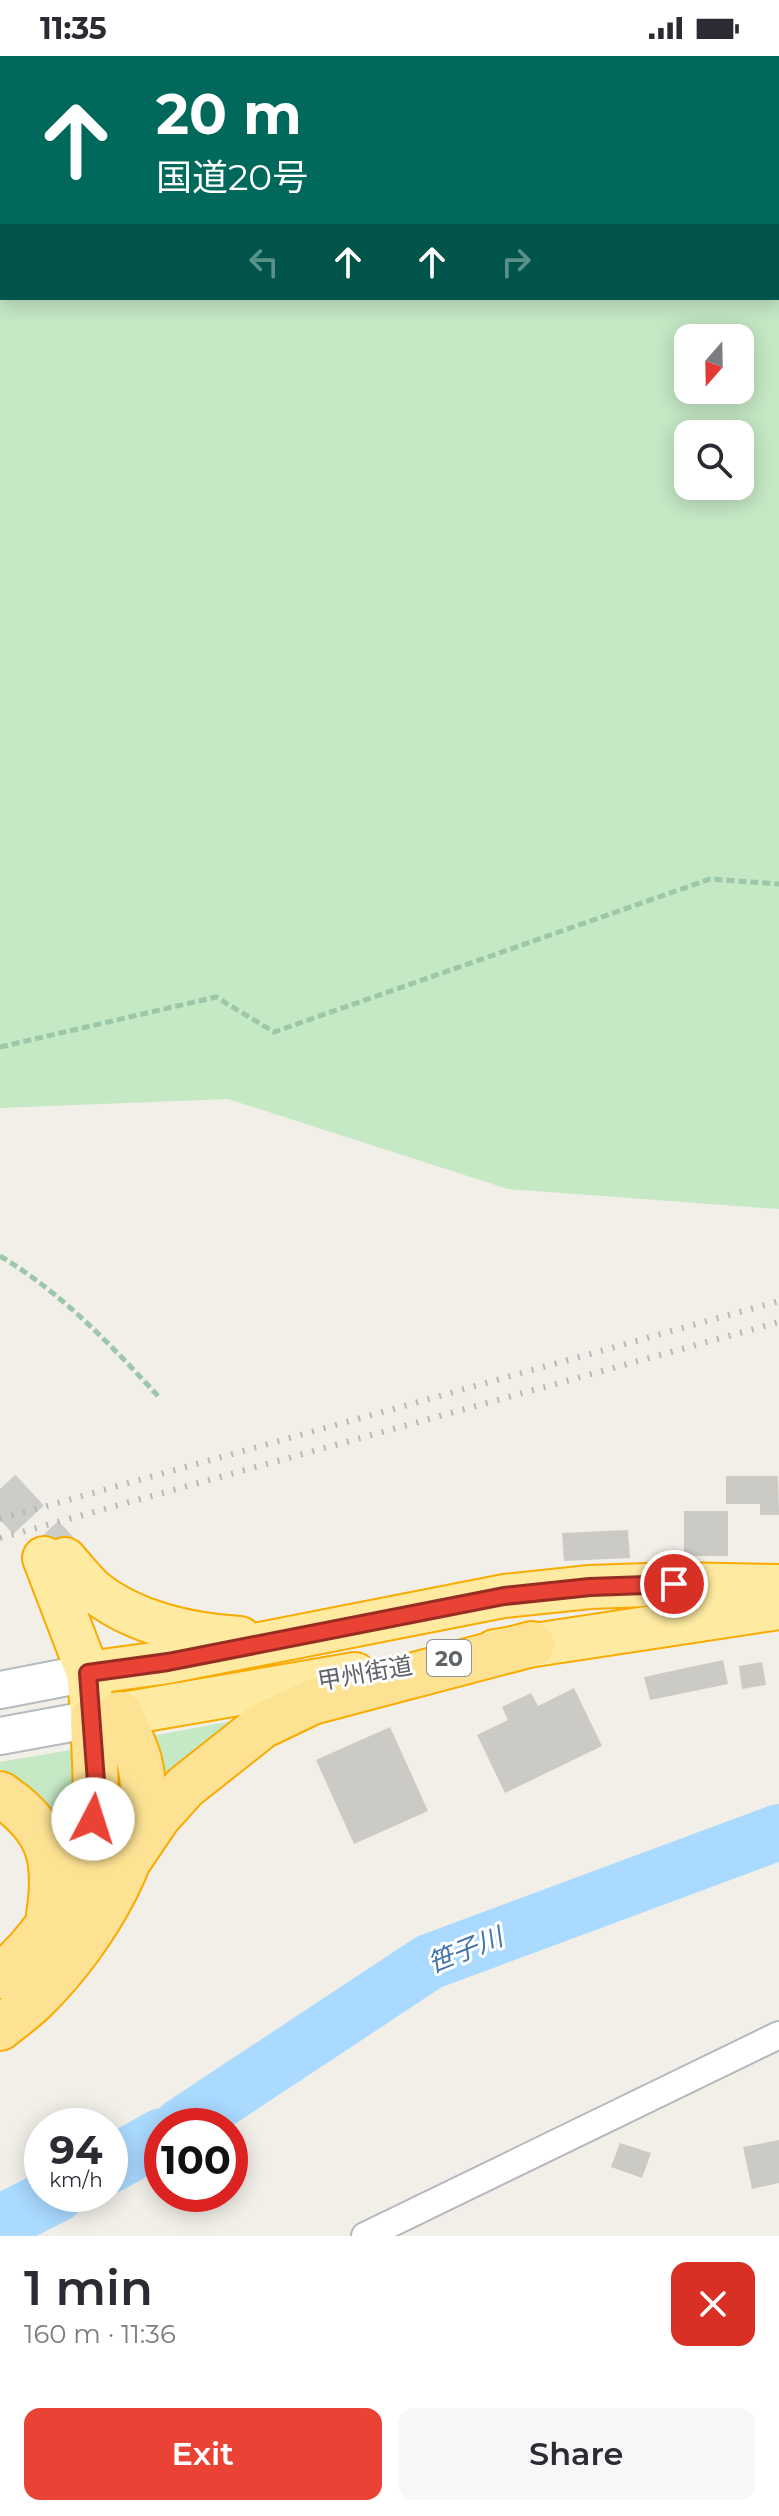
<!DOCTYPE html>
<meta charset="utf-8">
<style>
:root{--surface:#fff;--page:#f7f7f7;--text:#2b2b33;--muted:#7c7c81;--accent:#ea4335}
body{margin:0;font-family:Montserrat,"Noto Sans JP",sans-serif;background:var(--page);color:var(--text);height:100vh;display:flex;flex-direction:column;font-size:30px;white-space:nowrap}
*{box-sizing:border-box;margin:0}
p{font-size:26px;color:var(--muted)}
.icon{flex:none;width:44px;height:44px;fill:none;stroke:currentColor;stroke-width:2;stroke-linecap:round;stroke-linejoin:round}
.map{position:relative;height:2180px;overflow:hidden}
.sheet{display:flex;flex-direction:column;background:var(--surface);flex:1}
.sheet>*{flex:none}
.banner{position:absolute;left:0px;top:0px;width:780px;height:244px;box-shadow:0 4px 20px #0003;background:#00695c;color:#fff;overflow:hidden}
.needle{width:52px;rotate:200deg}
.fabs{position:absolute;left:674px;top:268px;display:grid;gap:16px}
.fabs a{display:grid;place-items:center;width:80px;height:80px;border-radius:16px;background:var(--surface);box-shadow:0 4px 20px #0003;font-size:40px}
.speed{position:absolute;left:24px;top:2052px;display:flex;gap:16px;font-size:40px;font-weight:700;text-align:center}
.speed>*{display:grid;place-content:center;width:104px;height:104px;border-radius:50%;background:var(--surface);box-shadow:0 4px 20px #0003;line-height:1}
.speed small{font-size:20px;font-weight:400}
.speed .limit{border:12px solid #d22;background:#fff;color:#111}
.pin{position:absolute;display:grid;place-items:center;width:68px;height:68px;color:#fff;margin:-34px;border:4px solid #fff;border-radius:50%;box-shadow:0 2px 8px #0007}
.me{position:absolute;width:88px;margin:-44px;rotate:5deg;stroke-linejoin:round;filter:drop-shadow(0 0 6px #0008)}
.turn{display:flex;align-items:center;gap:28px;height:168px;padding:0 24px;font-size:36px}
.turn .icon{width:104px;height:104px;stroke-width:2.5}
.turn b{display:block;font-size:56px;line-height:68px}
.lanes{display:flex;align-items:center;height:76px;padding:0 24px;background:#0003;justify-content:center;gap:40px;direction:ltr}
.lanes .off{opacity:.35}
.round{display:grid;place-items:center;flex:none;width:84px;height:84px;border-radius:16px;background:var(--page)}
.headline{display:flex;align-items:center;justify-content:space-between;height:136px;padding:0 24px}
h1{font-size:48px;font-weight:600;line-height:60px}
.action{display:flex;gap:16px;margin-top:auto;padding:16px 24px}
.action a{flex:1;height:92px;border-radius:16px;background:var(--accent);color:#fff;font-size:32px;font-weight:600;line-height:92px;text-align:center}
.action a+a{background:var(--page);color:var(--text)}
.status{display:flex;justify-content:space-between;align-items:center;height:56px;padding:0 40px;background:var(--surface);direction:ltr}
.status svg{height:22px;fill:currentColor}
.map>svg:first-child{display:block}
</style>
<div class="status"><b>11:35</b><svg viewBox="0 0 49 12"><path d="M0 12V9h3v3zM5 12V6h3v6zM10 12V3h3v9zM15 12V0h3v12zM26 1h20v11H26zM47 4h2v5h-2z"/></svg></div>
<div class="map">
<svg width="779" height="2180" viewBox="0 0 779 2180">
<rect width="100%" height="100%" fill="#f1efe8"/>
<path fill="#c5e8c5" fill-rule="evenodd" d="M0,0h779v1153l-271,-20 -280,-90 -228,9zM2,2h776v240h-776zM688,282h52v52h-52zM688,378h52v52h-52z
M243,1663l-83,70 -14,-52z
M82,1692l-11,105c-22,-40 -31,-59 -71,-84v-7z"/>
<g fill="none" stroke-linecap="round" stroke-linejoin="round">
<path stroke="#aadaff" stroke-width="56" d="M181,2070l248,-164 350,-130
M110,2109l52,-29
M0,2167l57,-29"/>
</g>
<path fill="#cccac5" d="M726,1420h52l1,39h-19v-11h-34z
M684,1455h44v45h-44z
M628,1474l2,28 -66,3 -2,-28z
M723,1604l5,24 -78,16 -6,-23z
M762,1606l4,23 -24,4 -3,-23z
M574,1632l28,58 -97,47 -28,-58 31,-15 -6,-13 29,-14 7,13z
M390,1671l38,84 -74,33 -38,-84z
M779,2084v43l-27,6 -9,-42z
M620,2087l31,10 -9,25 -31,-11z"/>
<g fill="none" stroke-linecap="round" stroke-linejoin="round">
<path stroke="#ccccc8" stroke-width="42" stroke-dasharray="42 21" stroke-linecap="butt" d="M0,1433l65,70"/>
<defs>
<path id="minor" d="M365,2180l414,-201"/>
<path id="secondary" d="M0,1634l88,-17
M0,1680l93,-17"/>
<path id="trunk" d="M44,1502l44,115 5,46 262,-45
M65,1503c9,10 19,23 29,32 40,32 97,44 146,47
M495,1595l284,-43
M88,1617l80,-11 336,-66 86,-9 84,-3 105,2"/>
<path id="motorway" d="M0,1738c49,33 58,64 49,121
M131,1801l27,-40 27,-30 77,-61 50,-24 220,-58
M0,1920c47,-37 83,-99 93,-158 5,-33 1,-66 0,-99
M0,1972c13,-11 27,-20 38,-32 53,-53 122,-157 101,-236 -4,-15 -13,-31 -19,-46"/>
</defs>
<use href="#minor" stroke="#b5b8bc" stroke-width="30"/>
<use href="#secondary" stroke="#b6babf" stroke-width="40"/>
<use href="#trunk" stroke="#f9ab00" stroke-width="46"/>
<use href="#motorway" stroke="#f9ab00" stroke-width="48"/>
<path stroke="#9cc7a9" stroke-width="5" stroke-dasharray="8 4" stroke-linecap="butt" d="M0,991l216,-50 58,35 436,-153 69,5
M0,1200c62,37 110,88 158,140"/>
<use href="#minor" stroke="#fff" stroke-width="26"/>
<use href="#secondary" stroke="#fff" stroke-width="36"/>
<use href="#trunk" stroke="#feeaa1" stroke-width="42"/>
<use href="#motorway" stroke="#fde293" stroke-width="44"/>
<path stroke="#b6b7b8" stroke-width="6" stroke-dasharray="2 10" stroke-linecap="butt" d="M0,1463l779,-218
M0,1482l779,-216"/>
</g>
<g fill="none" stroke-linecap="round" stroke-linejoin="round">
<defs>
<path id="route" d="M93,1763l3,-37 -8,-109 80,-11 336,-66 86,-9 84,-3"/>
</defs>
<use href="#route" stroke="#982c22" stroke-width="20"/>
<use href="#route" stroke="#ea4335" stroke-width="14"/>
</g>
<g text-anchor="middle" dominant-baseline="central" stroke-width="6" stroke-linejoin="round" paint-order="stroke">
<rect fill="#fff" stroke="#8f9295" stroke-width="2" x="427" y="1584" width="44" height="36" rx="6"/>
<g font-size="22" font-weight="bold" fill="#5f6368">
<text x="449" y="1602">20</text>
</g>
<g font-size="24" fill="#5f6368" stroke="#fff">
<text transform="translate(365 1617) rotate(-10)">甲州街道</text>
</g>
<g font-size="26" font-style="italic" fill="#4174aa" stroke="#fff">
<text transform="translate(465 1894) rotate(-22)">笹子川</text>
</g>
</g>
</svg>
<div class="fabs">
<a><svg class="needle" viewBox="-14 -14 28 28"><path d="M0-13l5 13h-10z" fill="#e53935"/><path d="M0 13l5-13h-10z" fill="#7c7c81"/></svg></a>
<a><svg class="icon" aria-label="search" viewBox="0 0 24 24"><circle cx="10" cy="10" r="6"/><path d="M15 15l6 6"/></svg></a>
</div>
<div class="speed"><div>94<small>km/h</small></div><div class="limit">100</div></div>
<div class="pin" style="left:674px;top:1528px;background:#d93025"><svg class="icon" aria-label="arrive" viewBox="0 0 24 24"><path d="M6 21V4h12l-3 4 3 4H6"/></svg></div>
<svg class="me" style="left:93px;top:1763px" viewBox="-20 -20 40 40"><circle r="19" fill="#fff"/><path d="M0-13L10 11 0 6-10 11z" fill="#ea4335"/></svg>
<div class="banner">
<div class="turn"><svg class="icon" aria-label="ahead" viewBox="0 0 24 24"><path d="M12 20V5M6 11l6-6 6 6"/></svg><div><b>20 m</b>国道20号</div></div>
<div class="lanes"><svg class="icon off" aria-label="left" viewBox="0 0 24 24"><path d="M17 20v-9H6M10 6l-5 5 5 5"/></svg><svg class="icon" aria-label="ahead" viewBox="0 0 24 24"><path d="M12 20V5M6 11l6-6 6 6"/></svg><svg class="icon" aria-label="ahead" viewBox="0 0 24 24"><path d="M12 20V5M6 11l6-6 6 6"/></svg><svg class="icon off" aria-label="right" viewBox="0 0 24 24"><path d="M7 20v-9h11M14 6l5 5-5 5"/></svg></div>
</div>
</div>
<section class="sheet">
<div class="headline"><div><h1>1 min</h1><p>160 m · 11:36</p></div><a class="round" style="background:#d93025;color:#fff"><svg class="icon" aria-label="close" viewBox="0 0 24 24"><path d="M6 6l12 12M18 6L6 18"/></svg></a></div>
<div class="action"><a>Exit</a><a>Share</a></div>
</section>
